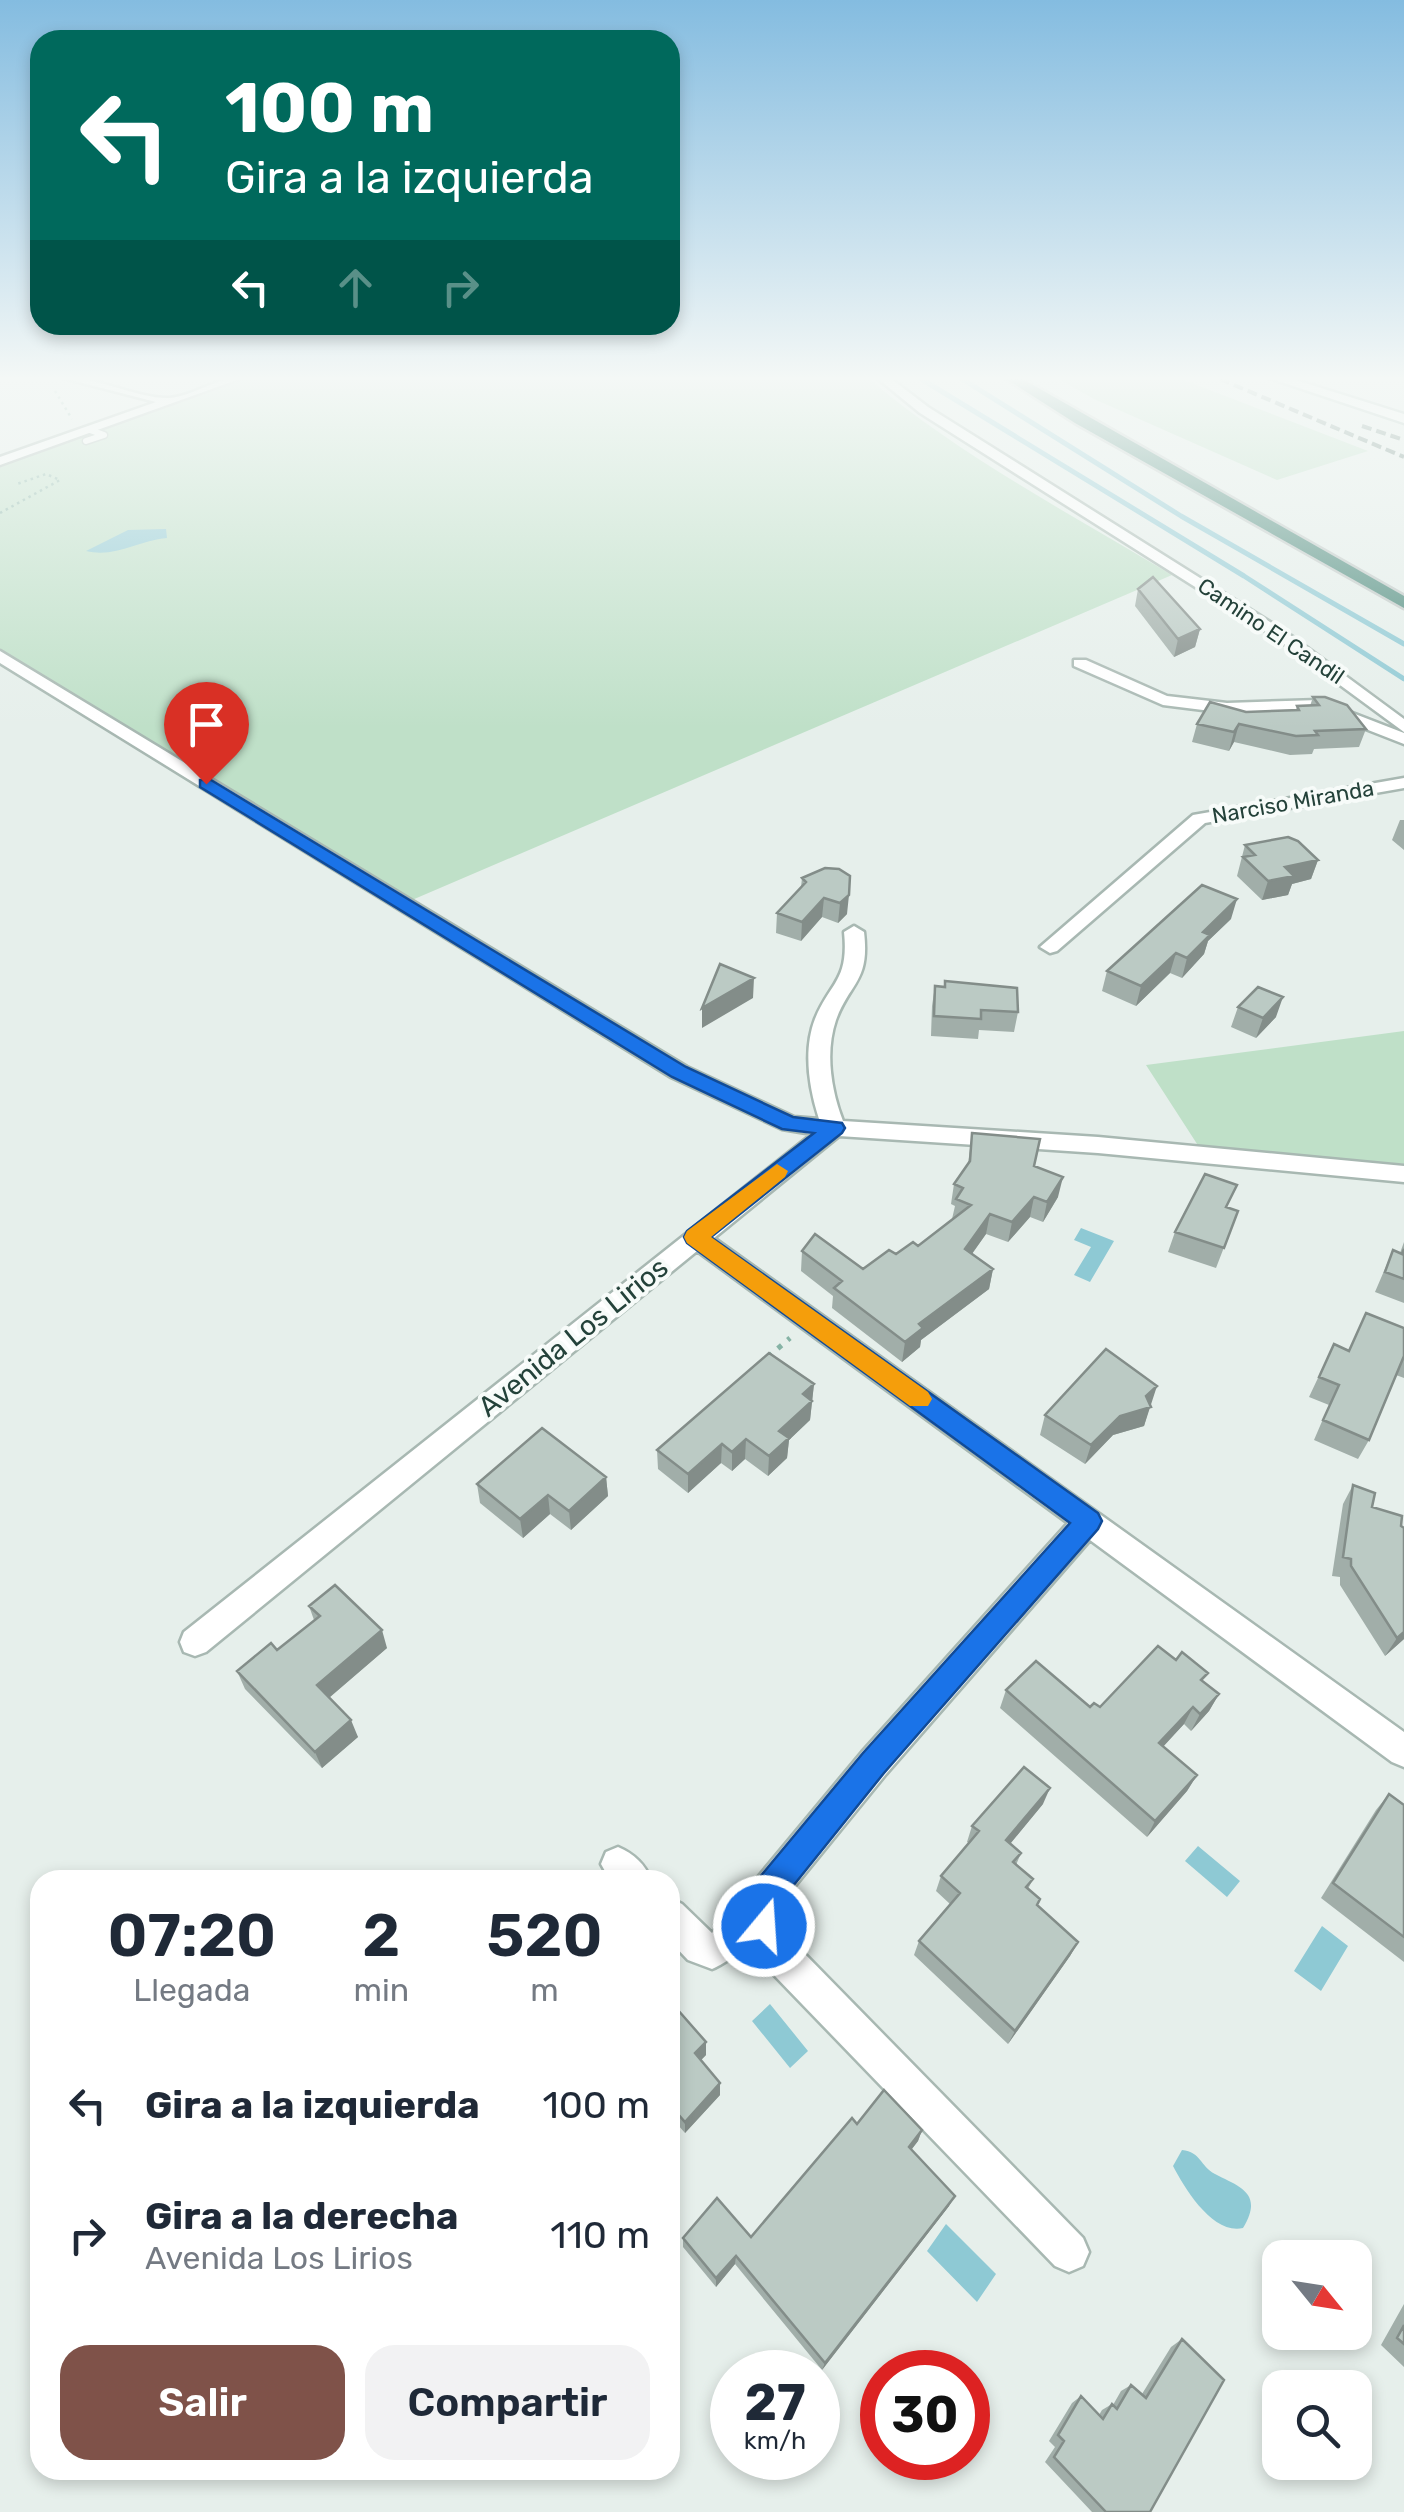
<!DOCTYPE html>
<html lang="es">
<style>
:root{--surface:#fff;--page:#f2f2f3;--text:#1f2937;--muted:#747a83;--accent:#7f5249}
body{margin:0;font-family:Rubik,sans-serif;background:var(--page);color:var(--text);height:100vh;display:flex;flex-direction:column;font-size:38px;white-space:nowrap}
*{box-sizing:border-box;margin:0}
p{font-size:32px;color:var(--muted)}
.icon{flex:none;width:55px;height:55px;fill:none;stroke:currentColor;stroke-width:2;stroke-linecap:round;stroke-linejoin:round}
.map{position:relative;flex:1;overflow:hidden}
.panel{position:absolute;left:30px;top:1870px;width:650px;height:610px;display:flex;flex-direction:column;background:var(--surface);border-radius:30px;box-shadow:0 5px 15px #0003}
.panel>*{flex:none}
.hud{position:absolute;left:30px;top:30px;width:650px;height:305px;border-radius:30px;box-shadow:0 5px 15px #0003;background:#00695c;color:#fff;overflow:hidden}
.needle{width:65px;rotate:120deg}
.buttons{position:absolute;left:1262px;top:2240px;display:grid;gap:20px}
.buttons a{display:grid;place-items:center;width:110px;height:110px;border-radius:20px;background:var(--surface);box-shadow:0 5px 15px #0003;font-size:50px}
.speed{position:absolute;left:710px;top:2350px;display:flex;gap:20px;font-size:50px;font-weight:700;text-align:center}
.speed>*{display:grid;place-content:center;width:130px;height:130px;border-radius:50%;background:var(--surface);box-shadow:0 5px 15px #0003;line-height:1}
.speed small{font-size:25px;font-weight:400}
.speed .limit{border:15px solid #d22;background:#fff;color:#111}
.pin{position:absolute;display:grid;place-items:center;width:85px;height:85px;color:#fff;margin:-102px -42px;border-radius:50% 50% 50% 0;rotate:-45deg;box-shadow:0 0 10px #0007}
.pin .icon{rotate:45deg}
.me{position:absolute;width:110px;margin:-55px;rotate:18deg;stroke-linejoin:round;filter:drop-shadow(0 0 8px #0008)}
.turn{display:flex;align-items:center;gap:35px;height:210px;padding:0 30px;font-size:45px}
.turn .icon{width:130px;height:130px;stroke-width:2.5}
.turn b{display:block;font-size:70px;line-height:85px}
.lanes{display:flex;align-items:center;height:95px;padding:0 30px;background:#0003;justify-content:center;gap:50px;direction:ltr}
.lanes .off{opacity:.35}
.eta{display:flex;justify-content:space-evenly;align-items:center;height:170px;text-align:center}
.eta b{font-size:60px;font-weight:600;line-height:70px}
.cta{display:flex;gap:20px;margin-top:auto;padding:20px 30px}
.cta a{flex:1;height:115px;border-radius:30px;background:var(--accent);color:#fff;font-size:40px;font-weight:600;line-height:115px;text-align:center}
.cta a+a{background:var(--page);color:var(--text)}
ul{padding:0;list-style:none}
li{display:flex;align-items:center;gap:30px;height:130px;padding:0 30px}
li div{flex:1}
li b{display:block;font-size:38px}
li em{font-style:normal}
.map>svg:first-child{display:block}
</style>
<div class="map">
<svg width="1404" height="2512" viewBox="0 0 1404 2512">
<rect width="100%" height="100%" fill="#e6efeb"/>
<path fill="#bfe0c8" d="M252,377h615c91,78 202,136 305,198l-760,325 -412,-251v-183z
M1055,377h121l192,74 -91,29 -183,-81z
M1404,1031v133l-205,-17 -53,-82z"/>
<path fill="#8ec9d4" d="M166,529l1,9c-30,3 -52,20 -81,13l42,-21z
M1081,1228l33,13 -24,41 -16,-7 17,-28 -17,-7z
M1198,1846l42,35 -13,16 -42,-36z
M1322,1926l26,20 -27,45 -27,-20z
M770,2004l38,47 -18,17 -38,-47z
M1182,2150c19,2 18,16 33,24 25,13 49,19 28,54 -30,7 -58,-39 -70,-62z
M946,2224l50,50 -19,28 -50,-51z"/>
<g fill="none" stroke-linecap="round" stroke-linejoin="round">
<path stroke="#8ec9d4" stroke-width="5" d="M918,377l326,199 160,103
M959,377l222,139 223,128"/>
<defs>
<path id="service" d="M86,441l18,-6 -14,-5"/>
<path id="minor" d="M59,377c37,-1 80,22 110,21 26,-2 48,-22 76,-21l-245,88v-8l156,-55z
M876,377h13l39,30 358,225 118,87v13l-128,-94 -356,-225z
M0,651l687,416 107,50 25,2c-10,-31 -16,-69 -4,-100 15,-37 34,-38 29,-87l10,-6 10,6c6,50 -14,50 -28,88 -11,32 -5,70 7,101l255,16 306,29v16l-306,-29 -259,-17 -125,102 690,494v35l-12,-5 -302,-222 -204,234 -100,123 -5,25 19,27 283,289 6,14 -6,14 -14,6 -14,-6 -281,-291 -19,-30c-11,2 -28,18 -43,24l-24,-9 -18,-19v-43l12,6 30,29 14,-16 22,-6 10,-34 104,-125 206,-229 -371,-272 -491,401 -11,4 -11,-4 -4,-10 4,-10 628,-498 -30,-5 -111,-52 -671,-414z
M1074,660h12l81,36 60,7 92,-3 85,33v11l-87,-34 -90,3 -64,-8 -89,-39z
M1404,778v10l-199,35 -148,128 -7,2 -10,-6 153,-132z
M618,1847c16,7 27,17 33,33h-41l-9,-16 5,-12z"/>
<path id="secondary" d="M1266,377h20l118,37v9z"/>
<path id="trunk" d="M1003,377h16l385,219v12l-329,-185z"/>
</defs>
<use href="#service" stroke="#a8b8b2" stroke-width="9"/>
<use href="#minor" stroke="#a8b8b2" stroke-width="5"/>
<use href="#secondary" stroke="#a4bbb3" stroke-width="5"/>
<use href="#trunk" stroke="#c2cac8" stroke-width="5"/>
<path stroke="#86b3a5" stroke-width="2.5" stroke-dasharray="2.5 4" stroke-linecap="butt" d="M55,391l17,28
M0,513l60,-33 -14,-6 -29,10"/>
<path stroke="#86b3a5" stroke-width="5" stroke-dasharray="5 8" stroke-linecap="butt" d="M768,1357l22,-19"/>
<use href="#service" stroke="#fff" stroke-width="6"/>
<use href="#minor" fill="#fff" fill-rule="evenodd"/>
<use href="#secondary" fill="#fff" fill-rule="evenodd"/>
<use href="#trunk" fill="#4c8a7c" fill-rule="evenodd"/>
<path stroke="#5f7d75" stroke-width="4" stroke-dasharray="10 5" stroke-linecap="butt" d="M1220,379l184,78
M1362,426l42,14"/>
</g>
<path fill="#a1aea9" d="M1138,589l62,40 -5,18 -21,10 -39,-51z
M1313,697l53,32 -7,18 -45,2 -2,5 -22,1 -56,-13 -5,9 -37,-9 5,-18 49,-12 50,-2 1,-4h13z
M1400,820h4v30l-12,-10z
M1245,845l73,15 -7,19 -19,5 -4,11 -26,5 -25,-24z
M839,869l8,45 -9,9 -16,-6 -21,24 -25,-8 1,-20 24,-26 1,-9z
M1231,919l-23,22 -4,13 -22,24 -12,-5 -34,33 -34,-15 5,-20z
M935,986l9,1 74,25 -4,20 -35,-2 -1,9 -47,-3 1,-30z
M1238,1007l38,10 -20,21 -25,-11z
M972,1133l62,33 24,31 -15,25 -13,-5 -22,25 -22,-8 -14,20 21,15 -4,20 -68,51 -1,7 -18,15 -70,-54 1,-12 -32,-25 1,-20 61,18 55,-23 34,-27 3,-13 -4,-2 3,-20 14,-20z
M1228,1208l10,3 -22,57 -48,-16 7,-20z
M1404,1242v61l-29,-11 18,-42 7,3z
M1366,1313l38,15v50l-8,-3 -27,65 -11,19 -44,-19 15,-35 -20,-8 25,-53 15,6z
M814,1384l-4,36 -21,20 -2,18 -19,18 -23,-17 -13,12 -11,-8 -33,30 -30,-24 -1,-19z
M1150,1405l-6,21 -31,9 -28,29 -45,-29 5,-20z
M606,1477l2,19 -37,34 -21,-16 -27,24 -43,-35 -3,-19z
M1353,1485l19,22 29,19 3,113 -19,17 -45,-71v-8l-8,-1 11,-72z
M309,1606l78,42 -58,50 29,39 -36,31 -77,-79 -8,-18 40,-21 37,-30z
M1203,1681l16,13 -10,17 -18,20 -7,-7 -21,22 34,29 -10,16 -40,46 -147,-129 6,-18 94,17z
M1389,1794l15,11v157l-83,-64 55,-88z
M1043,1804l-33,40 11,9 -5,12 17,14 -5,10 10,17 40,36 -8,14 -62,88 -94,-89 5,-14 31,-37 -14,-13 5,-15 28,-33 -2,-1 5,-16z
M670,2001l36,41v13l-5,5 19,35 -35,38 -15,-17z
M857,2124l65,6 -4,11 -7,9 38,56 -127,164 -87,-106 -19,23 -33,-40v-9l68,-1z
M1404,2304v63l-23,-22z
M1182,2339l-32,173h-58l-47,-50 10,-15 -6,-6 23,-38 9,-7 18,19 3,-5 10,-6 1,1 8,-14 10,-6 11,9 29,-47z"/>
<path fill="#838d89" d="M1200,629l-5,18 -21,10 4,-18z
M1239,724l-5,18 -5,9 5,-19z
M1318,860l-7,19 -19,5 -4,11 -26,5 6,-19 17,-14z
M849,895l-2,19 -9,9 2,-20z
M824,898l-2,19 -21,24 1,-19z
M1237,899l-6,20 -23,22 -4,13 -22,24 5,-20 16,-26z
M1176,953l-6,20 -34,33 5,-20z
M754,978l-1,20 -51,30v-20z
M1283,997l-7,20 -20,21 7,-20z
M1063,1177l-5,20 -15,25 4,-20z
M1034,1197l-4,20 -22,25 4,-20z
M990,1214l-4,20 -25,35 4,-20z
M993,1269l-4,20 -68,51 -1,7 -18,15 3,-20 14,-18z
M814,1384l-4,36 -21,20 -2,18 -19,18 1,-20 10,-25 24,-37z
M1157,1386l-13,40 -31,9 -28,29 6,-19 29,-29z
M746,1439l-1,20 -13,12v-19z
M722,1444l-1,19 -33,30v-19z
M606,1477l2,19 -37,34 -2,-19z
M548,1495l2,19 -27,24 -3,-19z
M382,1630l5,18 -63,54 -7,-17z
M1404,1632v7l-19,17 12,-18z
M1219,1694l-10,17 -18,20 9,-17z
M1193,1707l-9,17 -33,36 8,-17z
M351,1720l7,17 -36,31 -7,-16z
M1197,1775l-10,16 -40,46 8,-16z
M1050,1788l-7,16 -43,52 6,-16z
M1078,1942l-8,14 -62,88 7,-13z
M706,2042v13l-11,11v-13z
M720,2083v12l-35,38v-11z
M922,2130l-4,11 -13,17 4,-11z
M955,2196l-6,10 -127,164 3,-7z
M736,2256l-1,8 -19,23v-9z"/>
<path fill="#bbcac4" stroke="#838d89" stroke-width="2.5" d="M1153,577l47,52 -22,10 -40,-50z
M1313,697h12l22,8 19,24 -51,2 3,4 -22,1 -57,-12 -5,8 -37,-8 13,-22 36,10 53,-2 -2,-4 22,-1z
M1288,837l10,4 20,19 -33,7 9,9 -26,5 -25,-24 12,-2 -10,-10z
M825,868l14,1 11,7 -1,19 -9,8 -16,-5 -22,24 -25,-9 29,-31 -4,-4z
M1202,885l35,14 -34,33 7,3 -23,23 -11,-5 -35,33 -34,-15z
M720,964l34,14 -52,30z
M945,981l72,7 1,24 -37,-2v9l-47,-3 1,-30 10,1z
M1258,987l25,10 -20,21 -25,-11z
M972,1133l68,6 -6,27 29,11 -16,25 -13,-5 -22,25 -22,-8 -25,35 28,20 -74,55 4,4 -18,14 -71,-54 8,-7 -40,-30 13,-17 48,35 26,-19 7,4 17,-12 5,4 53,-41 -15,-6 7,-11 -9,-4 16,-23z
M1205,1174l32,11 -11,22 12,4 -14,37 -49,-16z
M1404,1249v30l-19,-7 8,-22 9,4z
M1366,1313l38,15v28l-35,84 -46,-20 16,-35 -20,-8 15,-33 15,7z
M1106,1349l51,37 -11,10 5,11 -31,9 -29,29 -46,-30z
M769,1353l45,31 -11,10 9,7 -33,30 10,7 -20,18 -23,-17 -14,13 -10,-8 -34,30 -31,-24z
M542,1428l64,49 -37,34 -21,-16 -28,24 -43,-35z
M1353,1485l22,8 -3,14 30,9 -1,10 3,2v104l-7,6 -46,-72v-7l-8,-2z
M335,1585l47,45 -65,55 34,35 -36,32 -78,-81 34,-28 6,7 43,-34 -11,-10z
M1158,1646l18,14 6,-8 26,21 -7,7 18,14 -19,20 -7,-7 -34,36 38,32 -42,46 -149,-131 30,-29 54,46 4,-4 6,4z
M1024,1767l26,21 -44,52 15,13 -8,9 20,17 -7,8 14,12 -3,6 41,37 -63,89 -96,-90 41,-48 -19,-17 38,-45 -7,-5z
M1389,1794l15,11v132l-71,-54z
M670,2001l36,41 -11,11 25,30 -35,39 -15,-17z
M884,2090l38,40 -13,17 46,49 -130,167 -89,-107 -20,22 -33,-40 34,-40 34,39 101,-119 5,6z
M1404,2325v19l-7,-6z
M1182,2339l42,41 -74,132h-44l-52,-55 10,-16 -6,-6 23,-39 22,23 9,-15 5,5 14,-24 15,13z"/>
<linearGradient id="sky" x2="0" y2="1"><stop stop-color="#84bce0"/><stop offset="0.52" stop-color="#f4f8f6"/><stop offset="1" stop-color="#f4f8f6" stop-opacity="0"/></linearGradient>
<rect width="1404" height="728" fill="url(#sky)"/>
<path fill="#1a73e8" stroke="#114b97" stroke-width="2.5" d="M200,780h11l475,287 107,50 49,6 3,5 -3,5 -131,104 387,276 4,8 -4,8 -214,244 -99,123 -10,42 -11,4 -12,-4 -5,-12 12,-48 104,-125 207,-230 -383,-280 -3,-6 3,-6 127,-98 -32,-4 -110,-52 -472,-290z"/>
<path fill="#f59e0b" d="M777,1164l11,7 -3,6 -74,60 217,155 4,7 -4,7h-18l-223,-163 -3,-6 3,-6z"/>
<g text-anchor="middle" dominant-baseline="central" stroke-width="8" stroke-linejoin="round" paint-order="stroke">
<g font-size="22" fill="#24423a" stroke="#f7fbf9">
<text transform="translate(1271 631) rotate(34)">Camino El Candil</text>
<text transform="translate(1293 802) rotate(-10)">Narciso Miranda</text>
</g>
<g font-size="28" fill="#24423a" stroke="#f7fbf9">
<text transform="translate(573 1337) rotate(-39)">Avenida Los Lirios</text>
</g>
</g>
</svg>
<div class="buttons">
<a><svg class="needle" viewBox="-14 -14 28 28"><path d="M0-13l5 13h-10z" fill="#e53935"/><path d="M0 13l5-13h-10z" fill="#747a83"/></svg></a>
<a><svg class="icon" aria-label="search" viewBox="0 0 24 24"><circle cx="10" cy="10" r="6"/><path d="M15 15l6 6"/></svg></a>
</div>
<div class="speed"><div>27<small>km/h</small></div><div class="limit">30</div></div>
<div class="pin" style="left:206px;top:784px;background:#d93025"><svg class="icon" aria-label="arrive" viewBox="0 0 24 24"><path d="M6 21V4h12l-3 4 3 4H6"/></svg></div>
<svg class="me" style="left:764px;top:1926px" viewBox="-20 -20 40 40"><circle r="17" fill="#1a73e8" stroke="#fff" stroke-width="3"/><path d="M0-11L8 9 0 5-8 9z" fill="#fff"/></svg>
<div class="hud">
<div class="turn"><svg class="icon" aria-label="left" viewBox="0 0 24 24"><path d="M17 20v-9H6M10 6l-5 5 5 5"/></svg><div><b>100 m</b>Gira a la izquierda</div></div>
<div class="lanes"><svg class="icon" aria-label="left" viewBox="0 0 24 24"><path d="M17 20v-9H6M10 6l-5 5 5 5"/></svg><svg class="icon off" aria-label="ahead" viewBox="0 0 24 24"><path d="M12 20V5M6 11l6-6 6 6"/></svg><svg class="icon off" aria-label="right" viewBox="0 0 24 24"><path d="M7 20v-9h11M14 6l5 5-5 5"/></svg></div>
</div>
<section class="panel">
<div class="eta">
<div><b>07:20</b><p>Llegada</p></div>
<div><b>2</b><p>min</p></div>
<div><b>520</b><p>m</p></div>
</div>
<ul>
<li><svg class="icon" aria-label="left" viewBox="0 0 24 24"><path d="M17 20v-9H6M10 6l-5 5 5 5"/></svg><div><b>Gira a la izquierda</b></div><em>100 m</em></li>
<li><svg class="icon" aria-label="right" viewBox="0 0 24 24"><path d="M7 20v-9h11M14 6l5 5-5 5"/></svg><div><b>Gira a la derecha</b><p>Avenida Los Lirios</p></div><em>110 m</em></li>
</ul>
<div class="cta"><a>Salir</a><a>Compartir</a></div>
</section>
</div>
